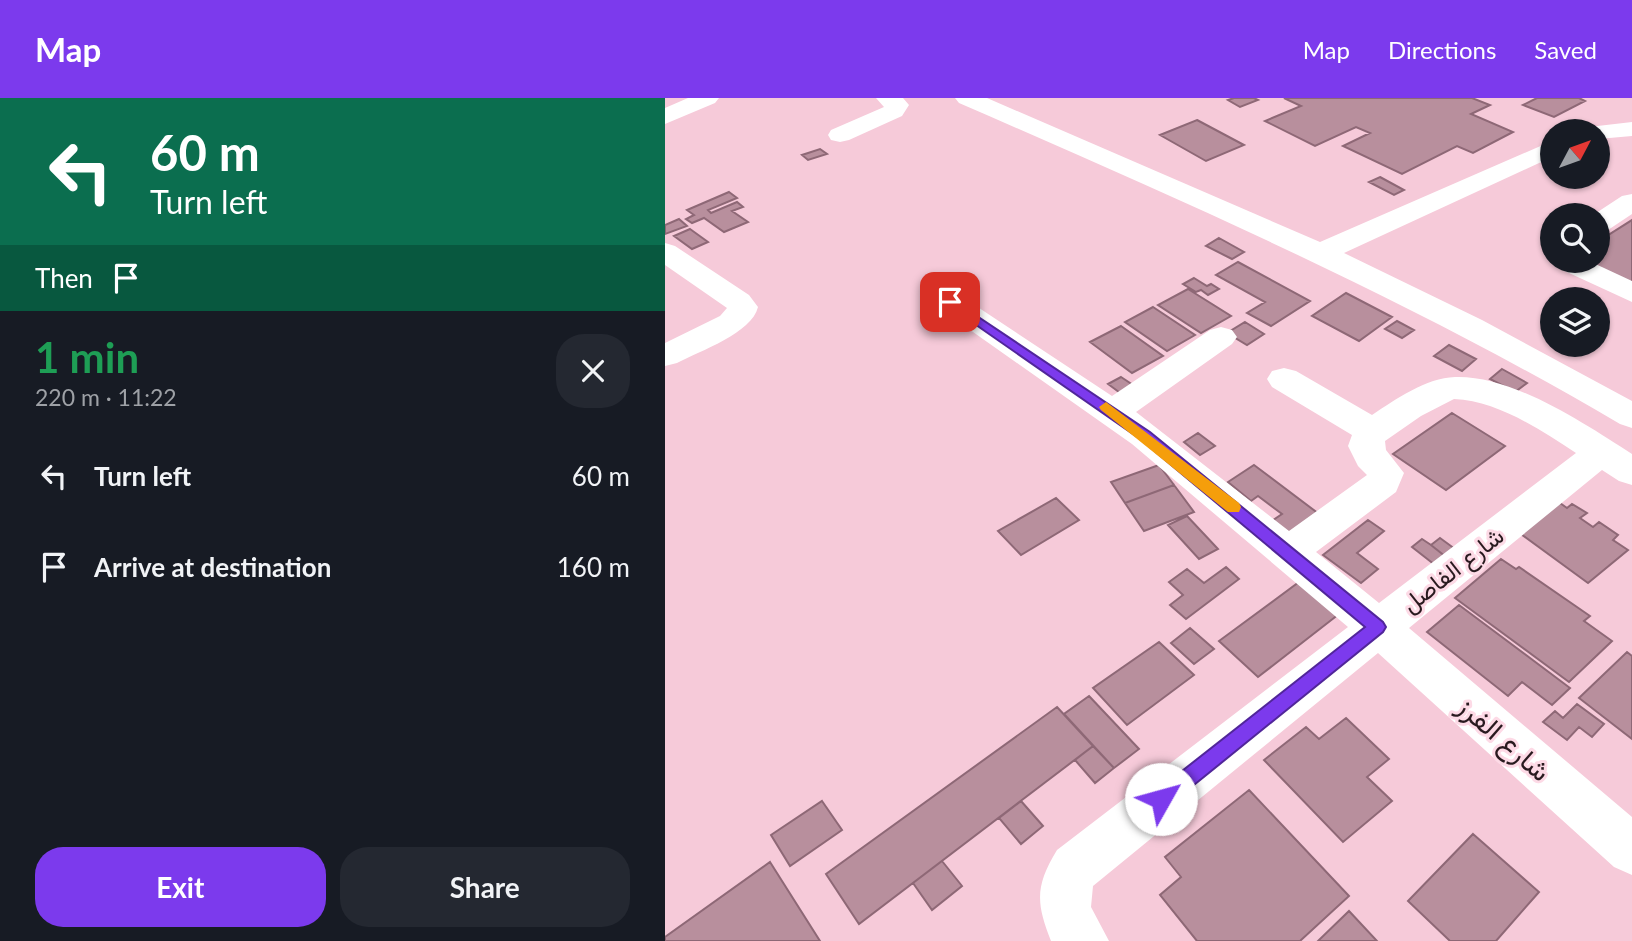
<!DOCTYPE html>
<meta charset="utf-8">
<style>
:root{--surface:#171b24;--page:#242831;--text:#f1f3f6;--muted:#9ea1a6;--accent:#7c3aed}
body{margin:0;font-family:Lato,Vazirmatn,sans-serif;background:var(--page);color:var(--text);height:100vh;display:flex;flex-direction:column;font-size:26px;white-space:nowrap}
*{box-sizing:border-box;margin:0}
p{font-size:23px;color:var(--muted)}
.icon{flex:none;width:38px;height:38px;fill:none;stroke:currentColor;stroke-width:2;stroke-linecap:round;stroke-linejoin:round}
.map{position:relative;flex:1;overflow:hidden}
.details{display:flex;flex-direction:column;background:var(--surface);width:665px}
.details>*{flex:none}
.top-card{background:#0b6e4f;color:#fff;overflow:hidden}
.needle{width:46px;rotate:49deg}
.tools{position:absolute;left:875px;top:21px;display:grid;gap:14px}
.tools a{display:grid;place-items:center;width:70px;height:70px;border-radius:50%;background:var(--surface);box-shadow:0 2px 5px #0004;font-size:35px}
.pin{position:absolute;display:grid;place-items:center;width:60px;height:60px;color:#fff;margin:-30px;border-radius:14px;box-shadow:0 4px 10px #0006}
.me{position:absolute;width:77px;margin:-38px;rotate:52deg;stroke-linejoin:round;filter:drop-shadow(0 0 5px #0008)}
.turn{display:flex;align-items:center;gap:24px;height:147px;padding:0 35px;font-size:32px}
.turn .icon{width:91px;height:91px;stroke-width:2.5}
.turn b{display:block;font-size:49px;line-height:60px}
.then{display:flex;align-items:center;height:66px;padding:0 35px;background:#0003;gap:14px;font-size:26px}
.round{display:grid;place-items:center;flex:none;width:74px;height:74px;border-radius:28px;background:var(--page)}
.summary{display:flex;align-items:center;justify-content:space-between;height:119px;padding:0 35px}
h1{font-size:42px;font-weight:700;line-height:52px;color:#1e9e55}
.primary-button{display:flex;gap:14px;margin-top:auto;padding:14px 35px}
.primary-button a{flex:1;height:80px;border-radius:28px;background:var(--accent);color:#fff;font-size:28px;font-weight:700;line-height:80px;text-align:center}
.primary-button a+a{background:var(--page);color:var(--text)}
ul{padding:0;list-style:none}
li{display:flex;align-items:center;gap:21px;height:91px;padding:0 35px}
li div{flex:1}
li b{display:block;font-size:26px}
li em{font-style:normal}
header{display:flex;align-items:center;gap:42px;box-sizing:border-box;height:98px;padding:0 35px;background:var(--accent);color:#fff}
header strong{font-size:33px}
nav{display:flex;gap:38px;margin-inline-start:auto;font-size:24px}
main{display:flex;flex:1;min-height:0}
.map>svg:first-child{display:block}
</style>
<header>
<strong>Map</strong>
<nav><a>Map</a><a>Directions</a><a>Saved</a></nav>
</header>
<main>
<section class="details">
<div class="top-card">
<div class="turn"><svg class="icon" aria-label="left" viewBox="0 0 24 24"><path d="M17 20v-9H6M10 6l-5 5 5 5"/></svg><div><b>60 m</b>Turn left</div></div>
<div class="then">Then<svg class="icon" aria-label="arrive" viewBox="0 0 24 24"><path d="M6 21V4h12l-3 4 3 4H6"/></svg></div>
</div>
<div class="summary"><div><h1>1 min</h1><p>220 m · 11:22</p></div><a class="round"><svg class="icon" aria-label="close" viewBox="0 0 24 24"><path d="M6 6l12 12M18 6L6 18"/></svg></a></div>
<ul>
<li><svg class="icon" aria-label="left" viewBox="0 0 24 24"><path d="M17 20v-9H6M10 6l-5 5 5 5"/></svg><div><b>Turn left</b></div><em>60 m</em></li>
<li><svg class="icon" aria-label="arrive" viewBox="0 0 24 24"><path d="M6 21V4h12l-3 4 3 4H6"/></svg><div><b>Arrive at destination</b></div><em>160 m</em></li>
</ul>
<div class="primary-button"><a>Exit</a><a>Share</a></div>
</section>
<div class="map">
<svg width="967" height="843" viewBox="0 0 967 843">
<rect width="100%" height="100%" fill="#f6cad9"/>
<path fill="#b88f9d" stroke="#8e6876" stroke-width="2" d="M569,0h20l4,2 -18,7 -12,-7z
M619,0h188l18,7 -19,9 42,18 -40,21 -16,-7 -55,28 -59,-28 27,-13 -14,-6 -41,19 -50,-25 36,-15z
M872,0h42l6,3 -31,16 -31,-12z
M532,22l47,25 -38,16 -46,-26z
M155,51l7,5 -19,6 -6,-5z
M715,79l24,13 -10,5 -25,-13z
M64,94l8,6 -29,12 3,3 26,-11 6,5 -11,4 16,11 -24,10 -20,-14 -12,5 -6,-4 8,-4 -7,-5z
M14,121l8,7 -22,8v-9z
M967,122v67l-54,-26h20v-27l7,3z
M25,131l18,13 -16,7 -18,-13z
M554,140l25,14 -12,7 -26,-13z
M573,164l72,39 -39,25 -24,-13 18,-11 -49,-27z
M529,180l13,8 4,-2 8,5 -11,6 -7,-5 -5,2 -13,-8z
M523,191l43,27 -30,17 -43,-28z
M681,195l46,24 -33,24 -47,-25z
M488,209l42,28 -28,16 -42,-29z
M732,223l17,9 -12,8 -17,-9z
M580,224l19,12 -17,11 -20,-12z
M456,228l42,30 -31,17 -42,-31z
M784,247l27,14 -14,12 -28,-15z
M837,271l25,14 -12,9 -25,-13z
M456,279l15,10 -13,8 -15,-11z
M787,315l53,33 -59,44 -53,-36z
M533,335l17,13 -15,9 -16,-13z
M494,367l15,20 -49,18 -14,-21z
M589,367l69,52 -33,22 -21,-16 13,-9 -24,-18 -7,5 -23,-19z
M509,387l20,27 -50,19 -19,-28z
M391,400l23,22 -58,35 -23,-24z
M888,400l14,10 5,-4 15,9 -7,5 13,9 6,-5 19,13 -5,5 15,10 -40,33 -74,-54z
M522,418l31,33 -19,10 -31,-34z
M703,422l16,11 -27,22 21,16 -17,14 -38,-28z
M775,440l15,11 -9,8 -15,-12z
M757,441l9,6 15,12 -11,8 -23,-18z
M836,461l15,10 3,-2 71,49 -6,5 28,20 -43,41 -114,-84z
M561,469l13,12 -53,40 -16,-14 13,-10 -14,-13 18,-13 17,14z
M634,484l40,32 -81,63 -39,-36z
M794,507l111,83 -18,17 -30,-23 -14,14 -81,-64z
M525,530l24,21 -20,15 -23,-21z
M494,544l35,33 -67,50 -34,-37z
M962,554l5,4v83l-53,-41z
M424,598l50,53 -25,19 -50,-54z
M912,606l27,20 -12,13 -13,-10 -12,13 -24,-18 12,-11 8,7z
M392,609l36,39 -234,178 -33,-50z
M681,620l43,41 -22,18 25,24 -49,41 -79,-82 42,-33 13,12z
M428,648l21,22 -19,15 -20,-23z
M584,692l100,106 -49,45h-103l-37,-46 21,-18 -16,-20z
M157,703l20,29 -52,36 -19,-31z
M356,703l22,25 -22,18 -22,-26z
M808,736l66,58 -43,49h-46l-42,-40z
M277,763l20,25 -30,24 -19,-27z
M105,764l50,79h-155v-4z
M684,813l28,30h-59z"/>
<g fill="none" stroke-linecap="round" stroke-linejoin="round">
<path fill="#fff" fill-rule="evenodd" d="M23,0h31l-4,5 -50,21v-16z
M211,0h27l6,7 -7,11 -53,24 -9,2 -9,-2 -3,-5 3,-5 53,-23z
M290,0h32l333,144 232,-101v16l-208,96 138,67 150,81v27l-12,-4c-212,-125 -436,-223 -661,-321z
M967,24v14l-34,3v-8h-12l3,-4z
M967,96v20l-24,16 -10,2v-17h-5l29,-19z
M0,145l10,3 74,49 9,12c-6,26 -58,44 -81,56l-12,3v-23l55,-27 7,-8 -62,-43z
M887,162l37,1 43,20v21l-76,-35z
M285,195l11,3 151,100 98,-66 11,-3 11,3 5,7 -5,7 -96,68 153,119 78,-56 -9,-9 -10,-20 4,-11 -80,-48 -5,-8 5,-8 12,-3 12,3 76,44c24,-16 54,-37 83,-38 58,-2 130,47 177,77v31l-13,-4 -17,-11 -193,158 223,189v58l-18,-8 -236,-214 -285,233 -2,21 18,34h-58c-15,-38 -16,-55 6,-91l291,-223 -216,-183 -193,-136 -4,-6 4,-6zM789,301c44,2 85,30 122,54l-197,150 -63,-51 80,-60 8,-19 -18,-23 -1,-9 36,-25z"/>
</g>
<path fill="#7c3aed" stroke="#51269a" stroke-width="2" d="M285,200l200,134 233,190 3,5 -3,5 -215,174 -7,3 -7,-3 -3,-7 3,-6 211,-166 -225,-188 -194,-135 -2,-2z"/>
<path fill="#f59e0b" d="M441,304l133,101 2,4 -2,5h-11l-127,-102 -2,-3z"/>
<g text-anchor="middle" dominant-baseline="central" stroke-width="6" stroke-linejoin="round" paint-order="stroke">
<g font-size="24" fill="#291a1f" stroke="#fddae6">
<text transform="translate(787 471) rotate(-38)">شارع الفاصل</text>
</g>
<g font-size="28" fill="#291a1f" stroke="#fddae6">
<text transform="translate(840 640) rotate(41)">شارع الفرز</text>
</g>
</g>
</svg>
<div class="tools">
<a><svg class="needle" viewBox="-14 -14 28 28"><path d="M0-13l5 13h-10z" fill="#e53935"/><path d="M0 13l5-13h-10z" fill="#9ea1a6"/></svg></a>
<a><svg class="icon" aria-label="search" viewBox="0 0 24 24"><circle cx="10" cy="10" r="6"/><path d="M15 15l6 6"/></svg></a>
<a><svg class="icon" aria-label="layers" viewBox="0 0 24 24"><path d="M12 4l9 5-9 5-9-5zM3 14l9 5 9-5"/></svg></a>
</div>
<div class="pin" style="left:285px;top:204px;background:#d93025"><svg class="icon" aria-label="arrive" viewBox="0 0 24 24"><path d="M6 21V4h12l-3 4 3 4H6"/></svg></div>
<svg class="me" style="left:496px;top:701px" viewBox="-20 -20 40 40"><circle r="19" fill="#fff"/><path d="M0-13L10 11 0 6-10 11z" fill="#7c3aed"/></svg>
</div>
</main>
